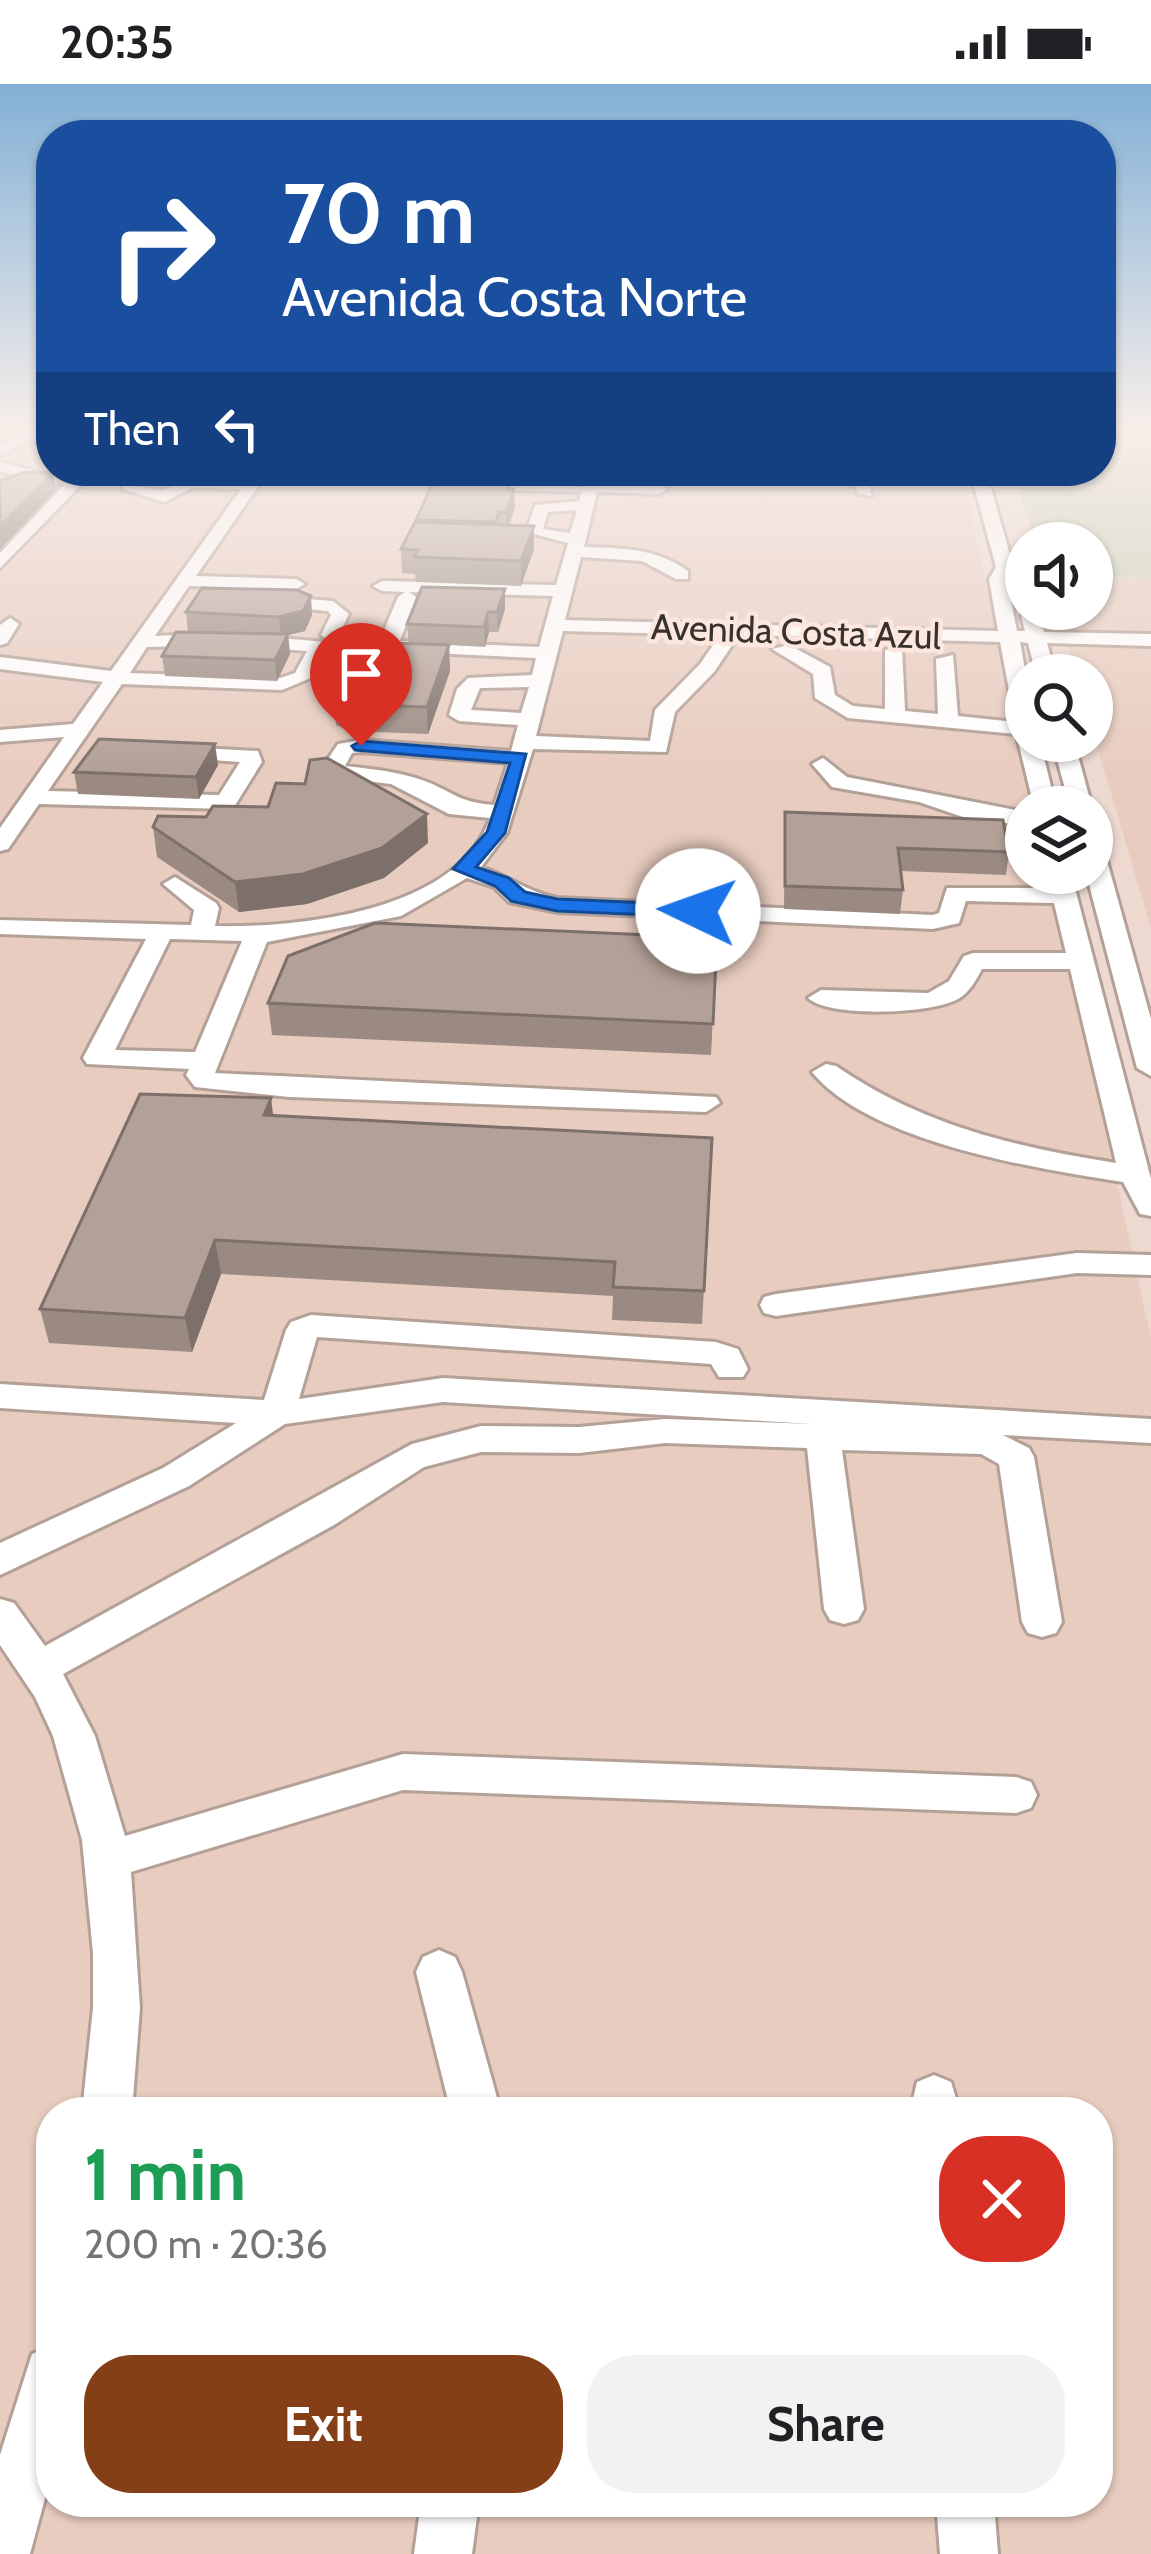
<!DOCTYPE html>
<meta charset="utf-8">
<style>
:root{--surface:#fff;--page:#f2f2f2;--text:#202124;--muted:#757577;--accent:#843f16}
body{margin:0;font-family:Cabin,sans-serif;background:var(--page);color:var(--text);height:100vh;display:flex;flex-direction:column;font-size:45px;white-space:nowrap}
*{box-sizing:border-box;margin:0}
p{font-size:39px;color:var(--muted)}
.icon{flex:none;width:66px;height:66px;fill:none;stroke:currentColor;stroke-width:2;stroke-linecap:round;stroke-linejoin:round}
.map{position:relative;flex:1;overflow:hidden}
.sheet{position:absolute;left:36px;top:2013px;width:1077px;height:420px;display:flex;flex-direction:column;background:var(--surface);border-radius:48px;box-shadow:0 3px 9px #0004}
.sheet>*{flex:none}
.guide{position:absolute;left:36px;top:36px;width:1080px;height:366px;border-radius:48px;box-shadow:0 3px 9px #0004;background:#1a4fa0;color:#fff;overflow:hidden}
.tools{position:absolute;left:1005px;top:438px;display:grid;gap:24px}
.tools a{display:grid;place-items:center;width:108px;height:108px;border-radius:50%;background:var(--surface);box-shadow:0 3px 9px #0004;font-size:60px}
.pin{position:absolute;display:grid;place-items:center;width:102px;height:102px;color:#fff;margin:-123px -51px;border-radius:50% 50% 50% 0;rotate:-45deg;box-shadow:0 0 12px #0007}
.pin .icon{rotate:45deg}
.me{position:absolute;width:132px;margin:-66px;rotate:273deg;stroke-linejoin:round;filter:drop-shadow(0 0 9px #0008)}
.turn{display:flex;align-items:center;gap:42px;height:252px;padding:0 48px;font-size:54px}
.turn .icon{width:156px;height:156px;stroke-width:2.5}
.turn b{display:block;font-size:84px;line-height:102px}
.then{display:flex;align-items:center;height:114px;padding:0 48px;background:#0003;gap:24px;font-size:45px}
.round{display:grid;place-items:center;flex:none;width:126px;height:126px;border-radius:48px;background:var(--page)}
.overview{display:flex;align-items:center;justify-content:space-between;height:204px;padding:0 48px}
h1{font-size:72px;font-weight:700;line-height:90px;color:#1e9e55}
.cta{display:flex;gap:24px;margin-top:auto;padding:24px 48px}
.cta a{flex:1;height:138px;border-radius:48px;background:var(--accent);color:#fff;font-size:48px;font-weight:700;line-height:138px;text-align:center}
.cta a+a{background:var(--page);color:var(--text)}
.status{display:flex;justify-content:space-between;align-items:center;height:84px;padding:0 60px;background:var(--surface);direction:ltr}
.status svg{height:33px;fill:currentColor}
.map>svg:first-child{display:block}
</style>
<div class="status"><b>20:35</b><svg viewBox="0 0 49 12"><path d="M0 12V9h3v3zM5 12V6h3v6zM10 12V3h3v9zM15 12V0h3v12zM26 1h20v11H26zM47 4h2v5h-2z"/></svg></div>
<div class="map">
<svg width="1151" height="2470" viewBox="0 0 1151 2470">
<rect width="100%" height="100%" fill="#edd9d0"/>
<path fill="#e8ccbf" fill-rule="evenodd" d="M0,341h51v46h911l73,336h-9v66h23l102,466v1215h-1151zM51,2028h1047v390h-1047z
M1092,492l59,2v350l-59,-199v-54h-16l-20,-66h36z"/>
<path fill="#c8cfb7" d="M1101,341h50v153l-59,-2v-33h-56l-23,-72h88z"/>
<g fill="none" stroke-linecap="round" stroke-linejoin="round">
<defs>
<path id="minor" d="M40,341h11v6l-51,24v-10z
M0,378l83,21 -83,85v-15l64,-68 -64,-13z
M253,387h16l-73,105 100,3 9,5 -9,5 -107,-3 -34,50 69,-3 102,9 3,4 -16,31 -31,13 -160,-6 -74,107 171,4 21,-33 -69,-5 -8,-1v-10l95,5 4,11 -28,45 -8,2 -187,-5 -31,45 -8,2v-23l64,-91 -64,5v-12l73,-6 30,-42 -103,-13v-12l111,14 130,-182 -49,-1 -28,14 -42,-13v-6l40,8 27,-13 58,1zM224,561l83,6 -12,22 -15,5 -150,-5 17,-26z
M495,387h16l3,10 69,6 4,-16h16l-3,12 59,1 8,5 -8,5 -62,-2 -13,55c37,1 73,1 104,24v8h-12l-34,-18 -61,-4 -16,63 433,11 -9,-52 7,-12 -26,-96h16l27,94 13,12v31l-9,-5 -10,-24 10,52h8l-4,-15 9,-6 9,6 5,16 107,2v12l-104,-3 9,32h-20l-8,-32 -8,-1 6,33v60l-178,-17 -33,-20 -2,-24 -41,-25 17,-4 41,22 5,28 18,11 32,3v-59l17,-4 3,65 33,3 -2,-55 17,-4 5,61 57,6 -15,-80 -261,-7 -25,37 -39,40 -9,40 -133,-3 -26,84 -26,34c30,10 44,24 76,31l376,17 6,-2 8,-25h104l-4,-15h24l80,306v37l-11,-2 -17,-32c-86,-13 -254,-40 -311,-110l14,-8 10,2c86,59 178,81 280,97l-46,-194h-88c-6,11 -12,23 -24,30 -26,15 -129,19 -150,-1l13,-8 107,3 21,-12 15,-25 9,-3h93l-12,-50 -88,-2 -7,22 -26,6 -376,-17 -48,-10 -15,-15 -27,-9 -66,38 -134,26 -52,131 501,24 4,6 -14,9 -417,-15 -94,-10 -9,-12 3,-6 -102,-5 -4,-6 63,-119 -146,-5v-14l191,5 3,-15 -31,-26 12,-7 41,26 3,5 -4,18c83,2 243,-14 275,-108l-41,-4 -58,-30 -60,-7 -11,-6 18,-27 23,-4 150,11 7,-26 -59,-4 -10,-6 8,-26 11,-11 64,-3 4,-17 -148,-7 -9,-9 19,-45 7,-5 -23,-1 -9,-5 9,-5 174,4 12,-42 -42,-11 9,-27 44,-4 2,-9 -74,-2 -8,-5zM577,426l-7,23 -27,-4 5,-17zM409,508l144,4 -14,51 -139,-6 16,-44zM563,547l157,4 -20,29 -45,46 -5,31 -114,-5zM529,603l-8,26 -50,-3 9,-22zM361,668l147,11 -14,42c-38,-3 -41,-14 -72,-25 -26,-9 -51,-11 -77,-14l7,-13zM170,855l72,2 -47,111 -80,-2z
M854,387h16l1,25 -14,-3z
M269,512l64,5 16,13 -12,25 -7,2 -9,-6 10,-20 -3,-4 -65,-6 -3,-4z
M10,534l9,6 -12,19 -7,2v-20z
M1026,651v6h14l16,66h-22l-16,-66z
M1052,657h22l18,66h-22z
M823,674l24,19 179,35v14l-63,-9 -44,-15 -87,-15 -20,-23z
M1092,759l12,7 47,169v57l-14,-8 -51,-195h6z
M1077,1169l74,2v20l-74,-2 -301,43 -12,-3 -4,-8 4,-8 12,-3z
M311,1231l405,27 22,7 10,20 -5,8h-24l-8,-13 -394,-27 -18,62 144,-21 708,41v24l-148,-8 26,13 5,9 28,165 -6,11 -14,4 -14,-4 -6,-11 -23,-158 -18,-10 -139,-4 22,159 -6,11 -14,4 -14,-4 -6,-11 -17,-161 -142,-5 -86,10 -98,-1 -57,15 -90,58 -271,149 32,62 30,100 278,-82 613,23 15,5 6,13 -6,13 -15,5 -613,-23 -272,82 9,136 -8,104h-50l11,-104v-55l-11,-113 -29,-104 -18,-39 -35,-52v-46l14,4 31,43 367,-202 69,-18 98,1 86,-8 149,5 -371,-22 -158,22 -96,62 -189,89v-32l163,-75 73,-45 -236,-15v-24l264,16 22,-70 5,-8z
M439,1866l16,7 7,15 39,140h-50l-35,-140 7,-15z
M934,1991l17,7 9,30h-50l7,-30z
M51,2262v130l-21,78h-30v-99l32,-101z
M421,2418h58l-7,52h-58z
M936,2418h58l4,52h-58z"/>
</defs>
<use href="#minor" stroke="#b3a097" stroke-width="6"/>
<use href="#minor" fill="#fff" fill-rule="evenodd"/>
</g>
<path fill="#9a8a82" d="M633,387h75l-1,11 -74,-2z
M511,405l4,18 -6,18 25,1v23l-13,37 -105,-4 -1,-8 -13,-1 -1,-24 15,-29z
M505,505v20l-7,23h-9l-4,15 -36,-2 1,26 -22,63 -79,-3 -13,-6 -2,-27 75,-54 -2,-20z
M186,528l126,3 -7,16 -17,4 2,19 -13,27 -112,-5 -3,-20 26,-24z
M218,681l-19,34 -121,-5 -4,-22z
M785,728l224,40 -3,23 -105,-4 2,19 -3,24 -116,-5z
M153,743l275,16 -44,35 -77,26 -68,8 -82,-55z
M717,854l-6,117 -439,-20 -4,-32z
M273,1031l439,23 -10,186 -90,-4 1,-24 -392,-22 -29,78 -143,-9 -9,-34z"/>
<path fill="#7d706a" d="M0,341h18l-18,11z
M53,389l3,17 -56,59v-23z
M514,405l1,18 -8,23 -1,-18z
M534,442v23l-13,37v-25z
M505,505v20l-7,23 -1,-20z
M311,512l1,19 -7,16 -17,4 2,19 -13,27 -2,-21 6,-23 -2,-20z
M488,528l1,20 -4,15 -1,-20z
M449,561l1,26 -22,63 -1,-27z
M215,660l3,21 -19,34 -3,-22z
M427,730l1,29 -44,35 -77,26 -68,8 -4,-30z
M271,1014l4,32 -11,-15z
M215,1156l6,34 -29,78 -7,-34z"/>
<path fill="#b3a097" stroke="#7d706a" stroke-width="3" d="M25,388l28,1 -53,53v-45z
M435,394l76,2 -3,9h6l-8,23h-7l-3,10 -80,-2z
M415,438l119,4 -13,35 -107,-4 4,-7 -17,-1z
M422,503l83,2 -8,23h-9l-4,15 -77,-3z
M202,504l95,2 14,6 -8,15 -24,6 -93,-5z
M176,548l112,2 -13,26 -113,-4z
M361,558l88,3 -22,62 -81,-3 -12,-6z
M99,655l116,5 -19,33 -122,-5z
M327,674l100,56 -45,34 -79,26 -68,8 -82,-55 5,-11 48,1 7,-11 55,1 8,-24 29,1 5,-24z
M785,728l218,8 6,32 -111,-4 5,42 -118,-4z
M375,839l342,15 -4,86 -445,-21 20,-47z
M140,1010l131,4 -7,17 448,23 -8,153 -91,-4 2,-25 -400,-22 -30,78 -145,-9z"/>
<linearGradient id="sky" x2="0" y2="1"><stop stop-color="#82b0d6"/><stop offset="0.5" stop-color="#f7eeea"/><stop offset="1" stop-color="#f7eeea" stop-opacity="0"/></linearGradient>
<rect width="1151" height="687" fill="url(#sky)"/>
<path fill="#1a73e8" stroke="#114b97" stroke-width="3" d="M361,657l165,13 -21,79 -29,34 33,11 16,14 32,7 141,6 10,6 -10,6 -141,-6 -46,-10 -16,-15 -42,-17 34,-37 23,-69 -155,-13 -3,-4z"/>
<g text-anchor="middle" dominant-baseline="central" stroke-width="9" stroke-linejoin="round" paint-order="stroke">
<g font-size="36" fill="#38312d" stroke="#fbe7dd">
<text transform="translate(796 547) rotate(2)">Avenida Costa Azul</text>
</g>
</g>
</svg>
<div class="tools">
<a><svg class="icon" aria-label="sound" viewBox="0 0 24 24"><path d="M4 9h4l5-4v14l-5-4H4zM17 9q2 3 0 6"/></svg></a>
<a><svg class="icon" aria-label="search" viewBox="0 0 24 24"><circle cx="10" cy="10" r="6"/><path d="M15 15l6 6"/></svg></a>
<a><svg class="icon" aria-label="layers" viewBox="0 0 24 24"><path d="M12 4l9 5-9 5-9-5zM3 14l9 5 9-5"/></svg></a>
</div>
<div class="pin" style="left:361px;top:662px;background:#d93025"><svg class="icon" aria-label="arrive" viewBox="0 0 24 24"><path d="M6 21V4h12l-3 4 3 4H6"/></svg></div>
<svg class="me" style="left:698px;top:827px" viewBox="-20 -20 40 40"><circle r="19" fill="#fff"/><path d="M0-13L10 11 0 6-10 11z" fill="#1a73e8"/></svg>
<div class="guide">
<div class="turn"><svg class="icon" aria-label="right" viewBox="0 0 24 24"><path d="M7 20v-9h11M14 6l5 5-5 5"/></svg><div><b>70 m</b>Avenida Costa Norte</div></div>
<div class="then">Then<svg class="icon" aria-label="left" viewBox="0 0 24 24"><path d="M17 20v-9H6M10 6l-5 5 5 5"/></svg></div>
</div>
<section class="sheet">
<div class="overview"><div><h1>1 min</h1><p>200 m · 20:36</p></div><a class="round" style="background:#d93025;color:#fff"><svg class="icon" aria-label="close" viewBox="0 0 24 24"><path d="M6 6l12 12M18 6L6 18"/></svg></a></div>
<div class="cta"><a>Exit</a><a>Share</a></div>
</section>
</div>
